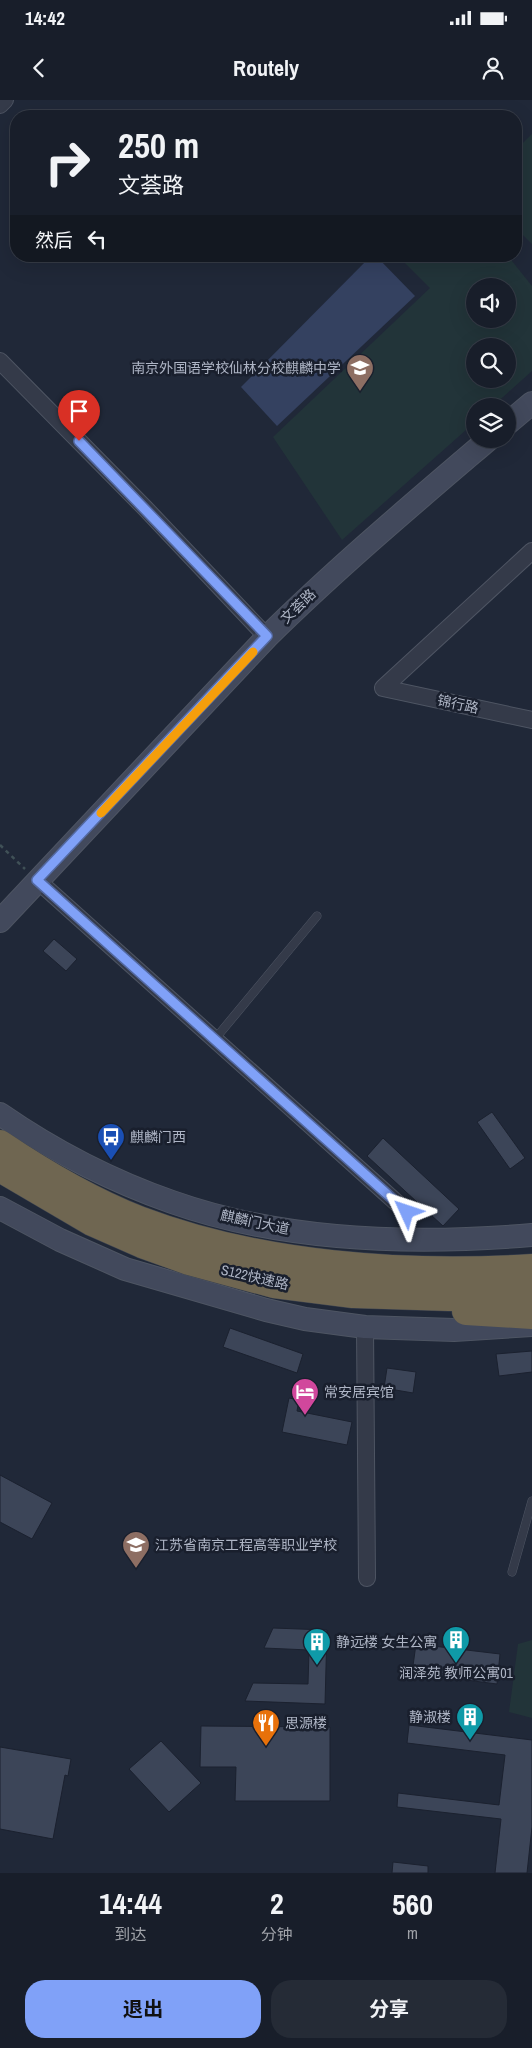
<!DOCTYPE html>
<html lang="zh">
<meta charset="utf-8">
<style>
:root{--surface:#181e2a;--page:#252b36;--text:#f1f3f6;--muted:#9fa2a8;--line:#363c47;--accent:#80a1f8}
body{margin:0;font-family:"Archivo Narrow","Noto Sans SC",sans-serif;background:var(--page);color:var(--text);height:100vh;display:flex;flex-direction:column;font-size:19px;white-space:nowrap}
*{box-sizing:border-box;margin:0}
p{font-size:16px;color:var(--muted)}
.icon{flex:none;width:28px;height:28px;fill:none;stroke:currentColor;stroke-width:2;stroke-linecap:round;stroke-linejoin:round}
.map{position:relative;height:1773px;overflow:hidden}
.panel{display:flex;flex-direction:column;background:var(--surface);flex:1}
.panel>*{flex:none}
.hud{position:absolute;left:10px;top:10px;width:512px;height:152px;border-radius:20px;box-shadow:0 5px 20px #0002,0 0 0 1px var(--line);background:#181e2a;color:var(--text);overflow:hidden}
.buttons{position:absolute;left:466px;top:178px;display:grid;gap:10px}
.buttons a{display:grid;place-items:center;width:50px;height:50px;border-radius:50%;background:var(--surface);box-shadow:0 5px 20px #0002,0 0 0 1px var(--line);font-size:25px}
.pin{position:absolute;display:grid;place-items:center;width:42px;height:42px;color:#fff;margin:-51px -21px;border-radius:50% 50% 50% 0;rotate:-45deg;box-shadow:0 0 5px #0007}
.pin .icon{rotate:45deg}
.me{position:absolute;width:55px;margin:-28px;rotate:312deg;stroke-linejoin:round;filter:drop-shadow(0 0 4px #0008)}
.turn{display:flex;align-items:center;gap:18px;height:105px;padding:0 25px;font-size:22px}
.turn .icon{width:65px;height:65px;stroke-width:2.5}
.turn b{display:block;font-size:35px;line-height:42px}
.then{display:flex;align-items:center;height:48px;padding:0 25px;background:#0003;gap:10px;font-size:19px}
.eta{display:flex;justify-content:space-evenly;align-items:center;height:85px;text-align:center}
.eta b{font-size:30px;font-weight:700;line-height:35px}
.action{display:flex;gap:10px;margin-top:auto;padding:10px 25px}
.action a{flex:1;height:58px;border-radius:20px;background:var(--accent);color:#111;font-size:20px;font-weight:700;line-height:58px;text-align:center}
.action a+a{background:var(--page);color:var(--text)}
.status{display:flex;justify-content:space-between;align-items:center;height:35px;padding:0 25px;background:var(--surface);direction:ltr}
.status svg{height:14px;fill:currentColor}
header{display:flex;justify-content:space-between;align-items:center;height:65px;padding:0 25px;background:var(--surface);font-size:22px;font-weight:700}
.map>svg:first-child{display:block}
</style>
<div class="status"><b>14:42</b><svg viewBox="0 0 49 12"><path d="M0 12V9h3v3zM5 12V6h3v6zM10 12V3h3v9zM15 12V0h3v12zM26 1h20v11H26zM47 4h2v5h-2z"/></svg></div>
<header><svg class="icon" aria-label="back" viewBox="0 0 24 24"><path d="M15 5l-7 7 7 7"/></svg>Routely<svg class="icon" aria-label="person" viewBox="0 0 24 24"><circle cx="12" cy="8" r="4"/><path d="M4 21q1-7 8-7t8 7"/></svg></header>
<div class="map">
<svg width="532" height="1773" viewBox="0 0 532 1773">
<rect width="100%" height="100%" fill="#202838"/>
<path fill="#223439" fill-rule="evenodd" d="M532,34v110l-16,-16v-78z
M398,156h110l24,30v85l-39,35h-18v16l-133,118 -69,-103 157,-149zM508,186v33h-33v-33zM475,246h33v33h-33z
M532,1540v78l-23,-6 9,-68z"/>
<path fill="#344160" d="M371,156h5l39,40 -138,130 -36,-39z"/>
<path fill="#3c4558" stroke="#1b212f" d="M54,839l23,20 -11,12 -23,-20z
M492,1012l33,46 -15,11 -33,-47z
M383,1038l76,71 -16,17 -76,-70z
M230,1228l73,26 -6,19 -74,-26z
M532,1251v21l-33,4 -3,-22z
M387,1268l29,4 -3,21 -29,-5z
M289,1298l10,2 -2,11 55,11 -5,23 -65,-13z
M0,1375l52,28 -20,36 -32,-17z
M273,1528l54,2 -2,74 -80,-3 8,-18 55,1 1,-34 -45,-2z
M416,1544l84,10 -3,30 -85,-11z
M409,1625l123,15v87l-5,46h-32l6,-54 -104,-12 1,-14 101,12 6,-50 -98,-12z
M201,1626l129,1v74h-95l1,-34h-36z
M161,1641l40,42 -32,29 -40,-43z
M0,1647l71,12 -3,17 -3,-1 -12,64 -53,-10z
M393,1762l35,4v7h-36z"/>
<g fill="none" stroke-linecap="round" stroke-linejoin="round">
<defs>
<path id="lane" d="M215,939l102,-123
M512,1472l20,-71"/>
<path id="street" d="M0,5l5,-5
M0,261l145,147 122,129
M383,588l149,-137
M383,588l149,32
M37,780l370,332
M365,1227l2,251"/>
<path id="secondary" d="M508,323l24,-20
M0,821l267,-284c71,-70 147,-134 222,-198
M0,1014c52,36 112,67 172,88 113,40 242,43 360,33
M0,1108l60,32 65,29 141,41 39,9 60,8 89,3 78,-5"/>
<path id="highway" d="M0,1044c43,29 91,57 139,76 121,46 265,56 393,48
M0,1068l92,54 50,22 47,17 85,23 79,10 96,3 83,-5
M466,1211l66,4"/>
</defs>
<use href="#lane" stroke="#4e5563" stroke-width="9"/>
<use href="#street" stroke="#4e5563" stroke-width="18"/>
<use href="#secondary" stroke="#4e5563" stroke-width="24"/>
<use href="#highway" stroke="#3b4250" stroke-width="29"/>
<path stroke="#405157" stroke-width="2.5" stroke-dasharray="4 4" stroke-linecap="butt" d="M0,745l25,24"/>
<use href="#lane" stroke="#343a49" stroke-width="8"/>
<use href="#street" stroke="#343a49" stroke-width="16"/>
<use href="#secondary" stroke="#42495c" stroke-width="22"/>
<use href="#highway" stroke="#6f6651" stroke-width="28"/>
</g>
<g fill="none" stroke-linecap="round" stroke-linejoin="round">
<defs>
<path id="route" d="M79,341l188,195 -230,244 370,332"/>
</defs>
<use href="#route" stroke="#5369a1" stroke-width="12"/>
<use href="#route" stroke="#80a1f8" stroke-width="9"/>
<path stroke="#f59e0b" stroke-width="9" d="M101,713l152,-161"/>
</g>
<defs>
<symbol id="school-pin" viewBox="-11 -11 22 30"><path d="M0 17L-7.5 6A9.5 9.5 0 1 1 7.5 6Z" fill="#8d6e63" stroke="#191f2d"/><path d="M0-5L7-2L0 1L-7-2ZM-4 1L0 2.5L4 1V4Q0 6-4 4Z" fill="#fff"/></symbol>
<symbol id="bus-pin" viewBox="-11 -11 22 30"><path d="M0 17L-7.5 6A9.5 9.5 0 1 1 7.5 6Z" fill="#1a4fb4" stroke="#191f2d"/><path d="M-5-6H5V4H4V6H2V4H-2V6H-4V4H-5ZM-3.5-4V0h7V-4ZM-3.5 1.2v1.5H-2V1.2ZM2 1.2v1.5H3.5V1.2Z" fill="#fff"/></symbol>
<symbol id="hotel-pin" viewBox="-11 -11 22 30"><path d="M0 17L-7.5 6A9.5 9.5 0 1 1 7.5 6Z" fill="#d1479c" stroke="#191f2d"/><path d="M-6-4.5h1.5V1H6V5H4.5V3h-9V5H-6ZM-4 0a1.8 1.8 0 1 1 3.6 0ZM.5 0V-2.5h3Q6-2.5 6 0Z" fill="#fff"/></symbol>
<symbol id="building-pin" viewBox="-11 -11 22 30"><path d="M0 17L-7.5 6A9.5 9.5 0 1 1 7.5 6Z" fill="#0f9aa8" stroke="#191f2d"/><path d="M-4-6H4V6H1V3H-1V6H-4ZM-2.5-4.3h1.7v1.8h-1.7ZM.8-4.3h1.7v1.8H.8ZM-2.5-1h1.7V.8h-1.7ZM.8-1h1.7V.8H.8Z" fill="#fff"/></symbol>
<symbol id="restaurant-pin" viewBox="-11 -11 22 30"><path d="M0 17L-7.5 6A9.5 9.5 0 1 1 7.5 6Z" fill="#e8710a" stroke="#191f2d"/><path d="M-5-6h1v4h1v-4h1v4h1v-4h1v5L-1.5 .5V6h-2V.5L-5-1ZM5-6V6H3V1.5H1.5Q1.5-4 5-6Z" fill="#fff"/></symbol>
</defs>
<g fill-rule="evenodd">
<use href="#school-pin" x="344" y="252" width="32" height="43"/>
<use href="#bus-pin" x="95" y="1021" width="32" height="43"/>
<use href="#hotel-pin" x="289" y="1276" width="32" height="43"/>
<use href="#school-pin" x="120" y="1429" width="32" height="43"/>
<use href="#building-pin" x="440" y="1524" width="32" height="43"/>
<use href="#building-pin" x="301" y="1526" width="32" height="43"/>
<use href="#building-pin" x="454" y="1601" width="32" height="43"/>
<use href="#restaurant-pin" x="250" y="1607" width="32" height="43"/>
</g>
<g text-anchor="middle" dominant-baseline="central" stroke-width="5" stroke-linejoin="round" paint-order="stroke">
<g font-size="14" fill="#aeb5c5" stroke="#191f2d" text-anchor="start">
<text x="341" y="268" text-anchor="end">南京外国语学校仙林分校麒麟中学</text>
<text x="130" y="1037">麒麟门西</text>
<text x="324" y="1292">常安居宾馆</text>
<text x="155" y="1445">江苏省南京工程高等职业学校</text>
<text x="336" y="1542">静远楼 女生公寓</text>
<text x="456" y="1573" text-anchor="middle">润泽苑 教师公寓01</text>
<text x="451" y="1617" text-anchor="end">静淑楼</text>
<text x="285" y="1623">思源楼</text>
</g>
<g font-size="14" fill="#aeb5c5" stroke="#191f2d">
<text transform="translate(298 506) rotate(-44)">文荟路</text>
<text transform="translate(458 604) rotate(12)">锦行路</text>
<text transform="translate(255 1122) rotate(12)">麒麟门大道</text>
<text transform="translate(255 1177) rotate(13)">S122快速路</text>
</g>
</g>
</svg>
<div class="buttons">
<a><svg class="icon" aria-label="sound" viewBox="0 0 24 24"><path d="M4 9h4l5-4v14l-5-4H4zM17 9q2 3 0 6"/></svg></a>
<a><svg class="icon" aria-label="search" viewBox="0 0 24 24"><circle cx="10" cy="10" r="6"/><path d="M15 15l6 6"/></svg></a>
<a><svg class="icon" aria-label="layers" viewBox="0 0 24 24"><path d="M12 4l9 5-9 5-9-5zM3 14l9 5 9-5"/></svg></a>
</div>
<div class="pin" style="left:79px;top:341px;background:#d93025"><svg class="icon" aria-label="arrive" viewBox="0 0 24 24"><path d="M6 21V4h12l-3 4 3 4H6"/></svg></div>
<svg class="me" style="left:407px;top:1112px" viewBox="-20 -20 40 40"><path d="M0-17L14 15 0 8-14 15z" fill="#80a1f8" stroke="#fff" stroke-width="4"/></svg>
<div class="hud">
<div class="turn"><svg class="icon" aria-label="right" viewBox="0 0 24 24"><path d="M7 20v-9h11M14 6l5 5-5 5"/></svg><div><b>250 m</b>文荟路</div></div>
<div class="then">然后<svg class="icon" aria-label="left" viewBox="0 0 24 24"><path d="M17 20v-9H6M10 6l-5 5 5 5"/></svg></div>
</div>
</div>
<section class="panel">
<div class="eta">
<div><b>14:44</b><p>到达</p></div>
<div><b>2</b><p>分钟</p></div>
<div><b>560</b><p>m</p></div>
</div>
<div class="action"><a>退出</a><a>分享</a></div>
</section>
